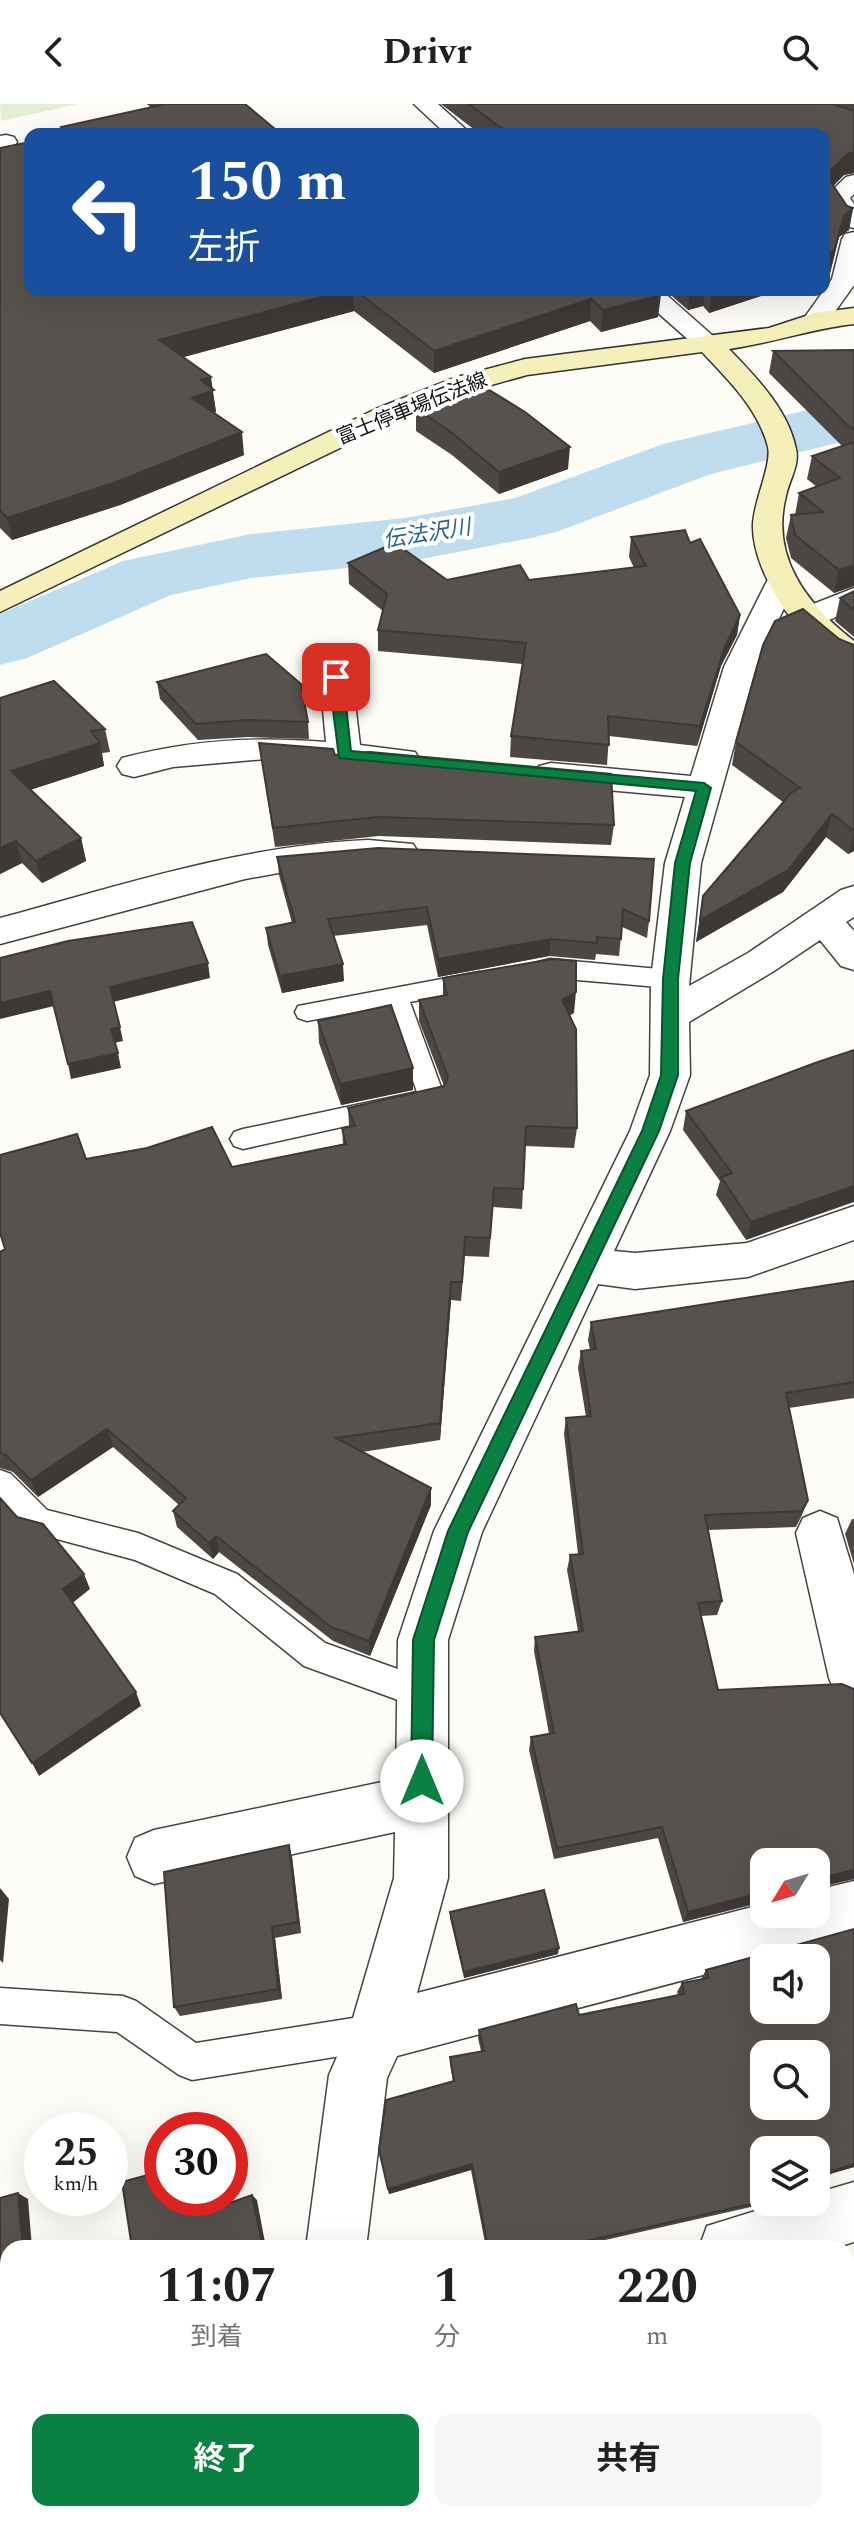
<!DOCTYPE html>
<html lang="ja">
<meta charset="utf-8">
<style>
:root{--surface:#fff;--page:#f6f6f6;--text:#202124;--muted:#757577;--accent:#0b8043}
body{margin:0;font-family:Spectral,"Noto Sans JP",serif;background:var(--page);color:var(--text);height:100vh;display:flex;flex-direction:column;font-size:30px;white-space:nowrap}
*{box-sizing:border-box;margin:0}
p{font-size:26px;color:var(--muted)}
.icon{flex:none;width:44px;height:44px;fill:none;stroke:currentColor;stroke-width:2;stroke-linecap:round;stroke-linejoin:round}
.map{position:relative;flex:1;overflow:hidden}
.side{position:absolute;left:0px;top:2136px;width:854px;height:282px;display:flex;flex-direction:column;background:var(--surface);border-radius:24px 24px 0 0;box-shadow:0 8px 32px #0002}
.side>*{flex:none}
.guide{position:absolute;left:24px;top:24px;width:806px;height:168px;border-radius:16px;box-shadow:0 8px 32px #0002;background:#1a4fa0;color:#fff;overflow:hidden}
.needle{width:52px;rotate:232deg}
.tools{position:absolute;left:750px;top:1744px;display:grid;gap:16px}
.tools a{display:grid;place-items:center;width:80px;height:80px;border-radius:16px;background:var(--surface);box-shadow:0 8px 32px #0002;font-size:40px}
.speed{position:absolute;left:24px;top:2008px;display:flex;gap:16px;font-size:40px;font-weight:700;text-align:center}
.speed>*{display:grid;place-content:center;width:104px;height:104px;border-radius:50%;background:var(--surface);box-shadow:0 8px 32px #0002;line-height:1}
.speed small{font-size:20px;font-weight:400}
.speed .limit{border:12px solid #d22;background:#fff;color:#111}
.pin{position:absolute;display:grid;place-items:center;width:68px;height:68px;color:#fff;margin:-34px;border-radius:16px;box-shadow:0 4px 12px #0006}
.me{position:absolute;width:88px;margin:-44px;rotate:0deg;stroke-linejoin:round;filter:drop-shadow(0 0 6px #0008)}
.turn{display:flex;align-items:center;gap:28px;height:168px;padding:0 32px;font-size:36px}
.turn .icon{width:104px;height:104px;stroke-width:2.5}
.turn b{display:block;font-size:56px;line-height:68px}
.eta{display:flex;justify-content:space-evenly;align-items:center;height:136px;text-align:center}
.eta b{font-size:48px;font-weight:700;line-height:56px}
.primary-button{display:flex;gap:16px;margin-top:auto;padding:16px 32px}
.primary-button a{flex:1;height:92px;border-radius:16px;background:var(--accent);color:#fff;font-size:32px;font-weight:700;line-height:92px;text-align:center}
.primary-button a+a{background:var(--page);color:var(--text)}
header{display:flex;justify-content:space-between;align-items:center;height:104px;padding:0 32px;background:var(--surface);font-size:36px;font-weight:700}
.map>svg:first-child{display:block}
</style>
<header><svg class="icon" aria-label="back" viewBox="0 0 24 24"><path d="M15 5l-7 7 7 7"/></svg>Drivr<svg class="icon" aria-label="search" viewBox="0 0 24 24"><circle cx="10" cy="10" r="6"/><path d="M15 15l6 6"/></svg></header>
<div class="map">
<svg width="854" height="2417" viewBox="0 0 854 2417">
<rect width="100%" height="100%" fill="#fefcf6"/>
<path fill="#e4eed3" d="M0,0h78l-77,17z"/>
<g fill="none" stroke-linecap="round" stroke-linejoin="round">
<path fill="#c0ddef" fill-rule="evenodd" d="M854,295v40l-143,35 -155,58 -25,6 -126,24 -154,16 -80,17 -144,63 -27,7v-51l123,-53 128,-27 154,-16 110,-20 148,-54z"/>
<defs>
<path id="lane" d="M550,855l120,11 9,3 3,6 -3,6 -9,3 -139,-12 -3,-6 3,-6z
M479,868l9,3 3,6 -3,6 -78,15 35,96 -4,7 -198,44 -9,-3 -4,-7 4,-7 9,-3 174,-37 -30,-86 -80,15 -9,-3 -3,-6 3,-6z
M0,1366l11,4 36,36 91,23 99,41 88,69 109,39 5,11 -5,11 -11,5 -119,-43 -89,-72 -80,-34 -108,-29 -27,-28z
M0,1884l123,8 13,5 60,42 182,-29 13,5 5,13 -5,13 -13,5 -186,30 -13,-5 -62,-43 -117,-8z"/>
<path id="street" d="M414,0h24l33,30h-25z
M6,31l8,2 3,5 -3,5 -14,3v-14z
M854,71v19l-4,4 4,6v24l-9,-2 -20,-29 21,-20z
M854,128v53l-30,42h-18l-4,-6 30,-42 10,-40 3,-5z
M632,186h29l60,53 -4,6h-18z
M780,472l11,2 4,7 -39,82 -55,196 -12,123 59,-33 93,-63 13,-4v31l-8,5 8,9v39l-13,-4 -21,-26 -46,31 -85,51 1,53 -20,56 -56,120 21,2 112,-10 107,-37v34l-106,37 -113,12 -37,-5 -116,248 -34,108v238l-31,115 347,-89v10h52v-24l38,-9v54l-457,121 -10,22 -21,170h-60l23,-173 22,-50 43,-147 1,-46 -241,52 -19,-8 -8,-19 8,-19 19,-8 242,-51 2,-139 36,-109 196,-400 20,-56 1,-96 14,-116 20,-66 -134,-12 -12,-3 -5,-8 5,-8 12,-3 140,13 33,-109 41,-82 4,-7z
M854,484v21l-34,15 -11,2 -11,-2 -5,-7 5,-7z
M336,563l12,3 4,7 8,68 55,7 5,8 -5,8 -12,3 -137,-12 -93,8 -39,10 -12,-3 -5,-8 5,-8c68,-18 134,-22 204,-16l-6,-65 4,-7z
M368,736l45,4 5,8 -5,8 -13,4 -94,4 -61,11 -245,65v-26l19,-5c115,-32 230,-68 349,-73z
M820,1407l17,7 17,56v128l-18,-7 -7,-17 -33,-145 7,-15z
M854,2078v60l-20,6h-135l8,-22 77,-24h32v-9z
M301,2410h66l1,7h-66z"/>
<path id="secondary" d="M854,204v16c-43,5 -82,19 -125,25 26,27 59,60 67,100 4,16 -7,31 -10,47 -16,62 22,109 68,145v26c-48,-12 -103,-93 -101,-143 1,-23 19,-60 15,-77 -10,-39 -40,-67 -66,-95l-175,23 -50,14 -79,31 -398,192v-21l378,-183 79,-31 68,-18 244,-31 46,-15z"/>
</defs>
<use href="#lane" stroke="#444" stroke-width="3"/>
<use href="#street" stroke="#444" stroke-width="3"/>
<use href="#secondary" stroke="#333" stroke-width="3"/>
<use href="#lane" fill="#fff" fill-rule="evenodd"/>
<use href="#street" fill="#fff" fill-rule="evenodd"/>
<use href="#secondary" fill="#f5f0b9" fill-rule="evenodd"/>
</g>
<path fill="#4c4743" d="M147,0h98l-183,30 -1,-7 90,-19z
M441,0h413v69l-10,2 -11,11 14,20 6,2 -4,22 -10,7 -9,36 -6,-139h-344z
M0,44l30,142h625l3,27 -57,15 -11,-11 -156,52 -80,-62 -171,46 29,31 4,24 -2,1 30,42 -124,50 -108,35 -12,-12z
M665,186h114l-70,23 -6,-7 -15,4z
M854,246v236l-20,7 -43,-35 -5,-20 5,-23h4l4,-22 18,-6 -10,-8 5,-23 30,-10 -73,-73 4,-22z
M416,304l152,61 -69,25 -47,-39 -36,-24z
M631,433l59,6 50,72 -3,20 -16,31 -24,80 -88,-10 -2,29 -97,-8 1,-21 12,-72 -145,-13v-21l5,-19 -34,-27 -1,-21 99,17h82l105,-12 -5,-11z
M854,487v46l-19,-16 5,-23z
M839,535l15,6v206l-6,3 -22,-17 -43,55 -87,50 7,-46 80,-94 -51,-37 4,-23z
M157,578l151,40 1,17 -61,-2 -50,3 -38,-41z
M0,594l105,31 5,23 -8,1 2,13 -74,24 51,48 5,23 -44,22 -20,-20 -22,11z
M259,639l76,12 279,70 -3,20 -232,-9 -104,11z
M277,753l377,2 -5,62 -2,17 -25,-11 -3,29 -23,-2 -1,6 -46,-4 -111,21 -11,-52 -94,11 11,45 -62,12 -14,-48 -2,-17 26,-5 -13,-48z
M443,874l131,35 -4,2 7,113 -3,20 -49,-2 -3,63 -29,-2 -4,50 -24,-1 -4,45 -10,-1 -11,140 -78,12 69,53 -61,151 -37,-15 -114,-89 -6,7 -36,-32 -4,-16 6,-6 -66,-58 -75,50 -25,-25 -13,-4v-216l5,-3 81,-90 146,8 111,-23 -1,-16 7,-2 -1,-18 96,-22 -25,-65v-21l24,-4z
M318,917l95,69 -72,15 -22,-62z
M854,946l-108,190 -30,-45 4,-14 -37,-51 3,-19z
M854,1177v117l-65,10 19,92 -6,15 -6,12 -88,3 14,71 -5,14 -16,1 17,74 136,-1v190l-33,7v15l-5,6v-45h-52v40l-81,20 -25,-84 -104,21 -25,-109 2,-13 18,-3 -15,-83 1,-14 43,-6 -11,-61 3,-15 8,-1 -14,-120 2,-16 20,-1 -8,-49 3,-17 9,-1 -2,-10 3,-18z
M852,1415h2v45l-9,-30z
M292,1753l9,76 -26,5 7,61 -102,17 -6,-9z
M450,1808l108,42 -94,24 -14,-60z
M854,1825v238l-38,11v-28h-52v52h9l-190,43 1,3h-98l-15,-78 -82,24 -10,-44 74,-69 -3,-17v-7l31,-6 -3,-13 1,-8 100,-15 99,-20 -1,-3 5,-9 19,-4 5,-9z"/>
<path fill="#3e3937" d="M854,48v21l-10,2 -20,20 2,-20 22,-21z
M853,104l-4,22 -10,7 -9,36 -6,2v-20l20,-39z
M348,186h5l1,21 -192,52 -3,-23z
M690,186h15l-2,16 -15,4z
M715,186h64l-70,23 3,-22z
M661,191l-3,22 -57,15 2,-22z
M591,195l-1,22 -156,52v-22z
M211,273l5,35 -22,9 -2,-23 9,-18z
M242,328l2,23 -124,50 -108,35 -5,-22z
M570,343l-2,22 -69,25v-22z
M854,461v21l-20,7 5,-23z
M740,511l-3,20 -16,31 -24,80 3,-20 25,-80z
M100,639l4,23 -87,28 -6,-23z
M832,710l-6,23 -43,55 -87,50 4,-22z
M854,729v18l-6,3z
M81,734l5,23 -44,22 -6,-22z
M16,737l6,22 -22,11v-26z
M551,835l-2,17 -111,21v-18z
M208,859l2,15 -97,24 -3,-15z
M343,860l1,17 -62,12 -2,-17z
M50,887l4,15 -54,13v-16z
M576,888l-2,21 -14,8 2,-21z
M120,923l3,14 -9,2 -3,-14z
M118,949l3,15 -50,11 -3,-15z
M413,964v22l-72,15 -1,-21z
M854,1082v16l-108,38 5,-18z
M451,1178v18l-11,140v-17z
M107,1325l6,18 -75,50 -7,-17z
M431,1384v17l-61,151 -1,-15z
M216,1432l3,16 -6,7 -4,-16z
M84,1470l6,15 -20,16 -7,-16z
M136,1588l5,14 -102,70 -7,-13z
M289,1741l3,12 9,76 -3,-11z
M854,1766v9l-38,9 5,-10z
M0,1784l9,11 -6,64 -3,-3z
M764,1788l-1,9 -80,21 5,-10z
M272,1823l3,11 7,61 -4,-10z
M559,1844l-1,6 -94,24v-6z
M472,2060l-1,6 -82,24 -1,-5z
M854,2060v3l-38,11v-2z
M18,2089l10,6 4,49h-9z
M252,2091l5,5 9,48h-3z
M8,2240v5l-8,2v-5z
M47,2410h6l-14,7h-6z
M220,2410h6l2,7h-6z"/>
<path fill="#58524e" stroke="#3e3937" stroke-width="2" fill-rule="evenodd" d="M166,0h79l36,30h-216l2,-1 -6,-6z
M469,0h364l21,7v41l-6,2 -22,21 21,31 6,2 -9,8 -10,35 -10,4v-121h-315z
M30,38v148h318l-189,50 52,37 -10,3 13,10 -22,8 50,34 -126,50 -109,36 -7,-8v-362z
M355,186h300l6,5 -58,15 -12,-11 -157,52z
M854,246v80l-11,-9 -70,-70z
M478,279l47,29 45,35 -71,25 -47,-39 -36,-25z
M854,338v123l-15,5 -44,-35 -4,-20 32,-3 -24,-19 41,-15 -28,-22z
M685,426l5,13 10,-4 40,76 -15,31 -25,80 -92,-10 1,29 -98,-9 15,-93 -148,-13 9,-36 -39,-31 47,-20 52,37 73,-15 9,15 117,-14 -15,-29z
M854,487v19l-14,-12z
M803,505l36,30 15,6v186l-22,-17 -44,56 -88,50 3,-24 88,-103 9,-5 -64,-46 27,-97 12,-24z
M266,550l35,30 7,38 -61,-2 -51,4 -39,-42z
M54,577l51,48 -14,2 9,12 -89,28 70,67 -45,23 -20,-20 -16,7v-150z
M259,639l74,6 2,6 35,-3 241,22 3,51 -236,-8 -105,11z
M378,744l276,11 -5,62 -26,-12 -2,30 -24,-2v6l-46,-4 -113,20 -11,-52 -99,12 15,45 -63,12 -14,-48 29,-6 -18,-65z
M192,818l16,41 -98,24 10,40 -9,2 7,24 -50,11 -18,-73 -50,12v-45l68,-17z
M552,855l24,2v31l-14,8 14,29 1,99 -51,-2 -3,63 -29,-1 -4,50 -25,-1 -3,45h-11l-11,141 -104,15 95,50 -62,153 -38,-14 -115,-91 -7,7 -36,-32 13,-13 -79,-69 -76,51 -25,-25 -6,-2v-201l5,-3 -5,-16v-78l77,-21 9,25 61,-11 65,-21 20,40 114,-23 -4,-16 13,-2 -7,-18 96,-22 4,-9 -29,-77 28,-5 -4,-17z
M391,901l22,63 -73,16 -22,-63z
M854,946v136l-103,36 -30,-45 11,-4 -46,-62 129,-48z
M854,1177v101l-68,11 22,107 -6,11 -97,4 17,86 -24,2 20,87 124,-6 12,5v181l-33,8v23h-5v-39h-52v30l-76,20 -26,-85 -105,21 -26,-111 23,-4 -19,-96 48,-6 -13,-76 13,-1 -17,-136 25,-2 -10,-65 15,-2 -5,-27z
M0,1394l17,19 26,7 41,50 -21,15 73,103 -104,71 -32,-50z
M289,1741l9,77 -26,5 6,62 -104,18 -10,-135z
M544,1786l15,58 -95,24 -14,-60z
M854,1825v235l-38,12v-26h-52v51l-182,41 2,6h-96l-16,-84 -84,25 -9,-39 7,-50 68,-19 -4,-24 34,-6 -5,-21 97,-26 3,11 105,-21 -2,-11 27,-5 -3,-8zM764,1854h52v52h-52zM764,1950h52v52h-52z
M162,2067v27h61l1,7 28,-10 11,53h-131l-10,-66z
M18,2089l5,55h-15v15h-1l1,23v58l-8,2v-148z
M854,2180v87l-8,2v-87z
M8,2341v69h39l-14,7h-33v-72z
M91,2410h129l2,7h-148z
M381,2410h60l-32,7h-27z"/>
<path fill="#0b8043" stroke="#07532c" stroke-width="2" d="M336,569l7,4 8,74 353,32 7,5 -21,75 -12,116v96l-19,56 -191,401 -34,108 -2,141 -3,7 -7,3 -8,-3 -3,-7 2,-141 35,-109 194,-400 19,-56 2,-96 12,-116 21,-72 -357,-33 -10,-81z"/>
<g text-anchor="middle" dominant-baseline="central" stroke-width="8" stroke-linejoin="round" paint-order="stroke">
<g font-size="20" fill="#111" stroke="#fff">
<text transform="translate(412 305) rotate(-22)">富士停車場伝法線</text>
</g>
<g font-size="22" font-style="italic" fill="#286394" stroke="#fff">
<text transform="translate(427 430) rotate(-9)">伝法沢川</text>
</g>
</g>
</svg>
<div class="tools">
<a><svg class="needle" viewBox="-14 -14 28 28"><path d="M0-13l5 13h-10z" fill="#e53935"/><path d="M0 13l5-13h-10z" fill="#757577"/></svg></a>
<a><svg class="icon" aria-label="sound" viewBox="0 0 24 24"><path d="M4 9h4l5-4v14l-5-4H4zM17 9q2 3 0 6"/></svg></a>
<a><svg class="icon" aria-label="search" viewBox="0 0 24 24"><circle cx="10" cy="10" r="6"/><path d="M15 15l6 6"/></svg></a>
<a><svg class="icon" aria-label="layers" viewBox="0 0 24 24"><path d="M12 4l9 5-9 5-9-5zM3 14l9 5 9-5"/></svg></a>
</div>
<div class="speed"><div>25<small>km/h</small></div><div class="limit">30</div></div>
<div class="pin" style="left:336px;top:573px;background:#d93025"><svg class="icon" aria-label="arrive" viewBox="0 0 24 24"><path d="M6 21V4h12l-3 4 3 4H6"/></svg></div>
<svg class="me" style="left:422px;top:1677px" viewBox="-20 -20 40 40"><circle r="19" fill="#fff"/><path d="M0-13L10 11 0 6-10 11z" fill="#0b8043"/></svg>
<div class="guide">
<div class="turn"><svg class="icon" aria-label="left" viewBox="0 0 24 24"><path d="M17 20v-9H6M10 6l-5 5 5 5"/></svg><div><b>150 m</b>左折</div></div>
</div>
<section class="side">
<div class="eta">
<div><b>11:07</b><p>到着</p></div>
<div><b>1</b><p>分</p></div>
<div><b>220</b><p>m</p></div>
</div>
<div class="primary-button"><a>終了</a><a>共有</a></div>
</section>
</div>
